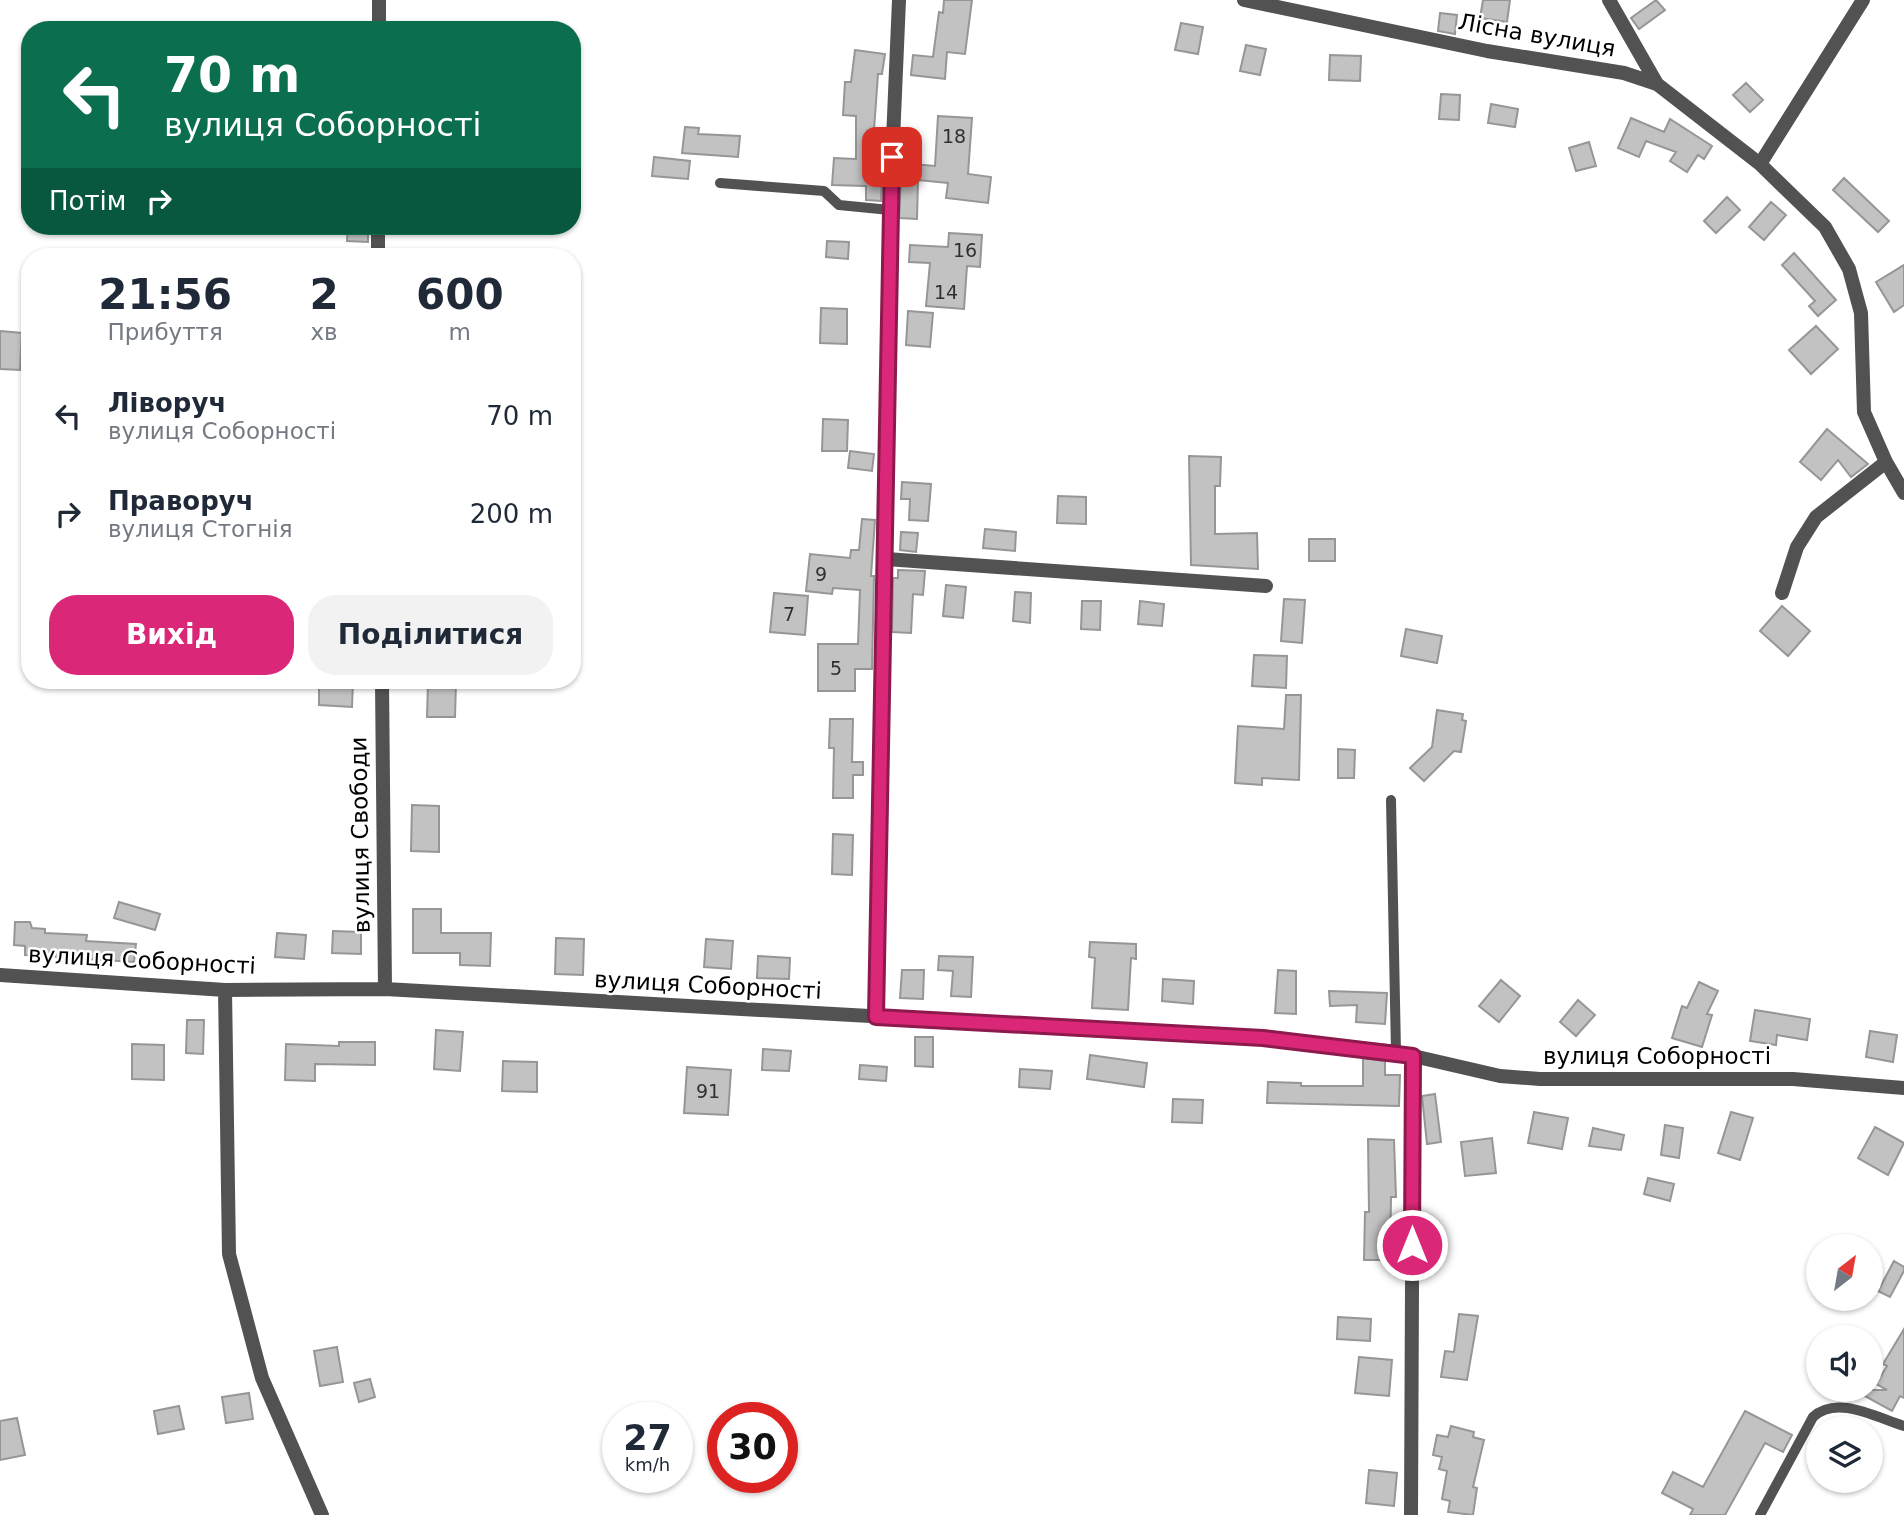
<!DOCTYPE html>
<html lang="uk">
<meta charset="utf-8">
<style>
:root{--surface:#fff;--page:#f2f2f3;--text:#1f2937;--muted:#747a83;--accent:#db2777}
body{margin:0;font-family:"DejaVu Sans",sans-serif;background:var(--page);color:var(--text);height:100vh;display:flex;flex-direction:column;font-size:26px;white-space:nowrap}
*{box-sizing:border-box;margin:0}
p{font-size:23px;color:var(--muted)}
.icon{flex:none;width:38px;height:38px;fill:none;stroke:currentColor;stroke-width:2;stroke-linecap:round;stroke-linejoin:round}
.map{position:relative;flex:1;overflow:hidden}
.panel{position:absolute;left:21px;top:248px;width:560px;height:441px;display:flex;flex-direction:column;background:var(--surface);border-radius:28px;box-shadow:0 2px 5px #0004}
.panel>*{flex:none}
.banner{position:absolute;left:21px;top:21px;width:560px;height:214px;border-radius:28px;box-shadow:0 2px 5px #0004;background:#0b6e4f;color:#fff;overflow:hidden}
.needle{width:46px;rotate:31deg}
.buttons{position:absolute;left:1806px;top:1234px;display:grid;gap:14px}
.buttons a{display:grid;place-items:center;width:77px;height:77px;border-radius:50%;background:var(--surface);box-shadow:0 2px 5px #0004;font-size:35px}
.speed{position:absolute;left:602px;top:1402px;display:flex;gap:14px;font-size:35px;font-weight:700;text-align:center}
.speed>*{display:grid;place-content:center;width:91px;height:91px;border-radius:50%;background:var(--surface);box-shadow:0 2px 5px #0004;line-height:1}
.speed small{font-size:18px;font-weight:400}
.speed .limit{border:10px solid #d22;background:#fff;color:#111}
.pin{position:absolute;display:grid;place-items:center;width:60px;height:60px;color:#fff;margin:-30px;border-radius:14px;box-shadow:0 4px 10px #0006}
.me{position:absolute;width:77px;margin:-38px;rotate:0deg;stroke-linejoin:round;filter:drop-shadow(0 0 5px #0008)}
.turn{display:flex;align-items:center;gap:24px;height:147px;padding:0 28px;font-size:32px}
.turn .icon{width:91px;height:91px;stroke-width:2.5}
.turn b{display:block;font-size:49px;line-height:60px}
.then{display:flex;align-items:center;height:66px;padding:0 28px;background:#0003;gap:14px;font-size:26px}
.eta{display:flex;justify-content:space-evenly;align-items:center;height:119px;text-align:center}
.eta b{font-size:42px;font-weight:600;line-height:49px}
.action{display:flex;gap:14px;margin-top:auto;padding:14px 28px}
.action a{flex:1;height:80px;border-radius:28px;background:var(--accent);color:#fff;font-size:28px;font-weight:600;line-height:80px;text-align:center}
.action a+a{background:var(--page);color:var(--text)}
ul{padding:0;list-style:none}
li{display:flex;align-items:center;gap:21px;height:98px;padding:0 28px}
li div{flex:1}
li b{display:block;font-size:26px}
li em{font-style:normal}
.map>svg:first-child{display:block}
</style>
<div class="map">
<svg width="1904" height="1515" viewBox="0 0 1904 1515">
<rect width="100%" height="100%" fill="#fff"/>
<path fill="#c2c2c2" stroke="#969696" stroke-width="2" d="M944,0h28l-7,54 -18,-2 -2,27 -34,-4 2,-20 20,2 6,-45 4,1z
M1483,0h27l-3,22 -27,-4z
M1656,0l9,10 -26,19 -8,-11z
M1440,13l17,2 -2,19 -17,-3z
M1181,23l22,4 -5,27 -23,-4z
M1246,45l20,4 -6,26 -20,-4z
M855,50l30,4 -3,20h-4l-4,56h10l-3,71 -15,-1v-14l-34,-1 2,-27 22,1v-43l-13,-1 2,-33h6z
M1330,55l31,1 -1,25 -31,-1z
M1746,83l17,17 -13,12 -17,-17z
M1441,94l19,1 -1,25 -20,-1z
M1491,104l27,5 -3,18 -27,-4z
M938,116l34,2 -4,56 23,3 -3,26 -42,-5 2,-15 -30,-3 -1,39 -18,-1 3,-55 33,3z
M1631,118l33,14 6,-13 42,27 -8,13 -6,-4 -11,17 -17,-11 6,-9 -30,-11 -7,16 -21,-9z
M685,127l14,1 -1,6 42,2 -2,21 -56,-4z
M1589,142l7,24 -20,5 -7,-23z
M654,157l36,4 -2,18 -36,-3z
M1844,178l45,43 -11,11 -45,-42z
M1727,197l13,13 -24,23 -12,-12z
M1771,202l15,13 -22,25 -15,-13z
M348,226h20v16l-21,-1z
M949,233l33,2 -2,32 -13,-1 -3,43 -38,-3 4,-43 -21,-1 1,-17 38,2z
M827,241l22,1 -1,17 -22,-2z
M1794,253l42,47 -18,16 -9,-10 6,-5 -33,-36z
M1904,265v40l-10,7 -18,-30z
M821,308l26,1v35l-27,-1z
M908,311l25,2 -3,34 -24,-2z
M1816,326l22,23 -27,25 -22,-24z
M0,331l22,2 -2,37 -20,-1z
M823,419l25,1 -1,31h-25z
M1827,429l41,35 -17,13 -13,-17 -17,20 -21,-18z
M850,451l24,3 -2,17 -24,-3z
M1189,456l32,1 -1,29h-5v48l42,-1 1,36 -67,-4z
M902,482l29,2 -3,37 -19,-1 1,-21h-9z
M1058,496l28,1v27l-29,-1z
M862,519l13,1 -4,56h3l-2,93h-17v22h-37v-47h40l2,-54 -27,-2 -1,6 -26,-3 4,-37 40,4 1,-8h8z
M985,529l31,3 -1,19 -32,-3z
M901,532l17,1 -2,19 -16,-2z
M1309,539h26v22h-26z
M898,570l27,1 -2,24 -10,-1 -2,39 -19,-1 1,-54h5z
M946,585l20,2 -3,31 -20,-2z
M1015,592l16,1 -1,30 -17,-2z
M774,593l34,3 -3,39 -35,-3z
M1284,599l21,1 -3,43 -21,-2z
M1082,601h19l-1,29 -19,-1z
M1140,601l24,3 -2,22 -24,-2z
M1782,606l28,25 -22,25 -28,-25z
M1406,629l36,7 -5,27 -36,-7z
M1254,655l33,1 -1,32 -34,-2z
M319,681h34l-1,26 -33,-2z
M428,683h28l-1,34h-28z
M1286,695h15l-2,85 -37,-2v7l-27,-2 3,-57 46,3z
M1437,710l26,4 -1,6 4,1 -5,31 -7,-1 -30,30 -14,-13 22,-21z
M830,719h23l-1,43h11v13h-10v23h-20l1,-50h-5z
M1338,749l17,1 -1,28h-16z
M412,805l27,1v46l-28,-1z
M833,834l20,1 -1,40 -20,-1z
M119,902l41,12 -5,16 -41,-12z
M413,909h28v24h50l-1,33 -30,-1v-12h-47z
M15,922h15l2,6 13,1v4l42,2 -1,6 50,3 -2,18 -48,-3 -1,3 -25,-1v-4l-35,-2v-9l-11,-1z
M333,931l28,1v22l-29,-1z
M277,933l29,2 -2,24 -29,-2z
M556,938l28,1 -1,36 -28,-1z
M706,939l27,2 -2,28 -27,-2z
M1090,942l46,2v15l-5,-1 -3,52 -36,-2 3,-50 -6,-1z
M758,956l32,2 -1,21 -32,-1z
M939,956l34,1 -2,40 -20,-1 2,-25 -15,-1z
M902,970h22l-1,29 -23,-1z
M1278,970l18,1v43l-21,-1z
M1163,979l31,2 -1,23 -31,-3z
M1501,980l19,16 -21,26 -20,-16z
M1699,982l19,9 -11,23 5,1 -10,32 -30,-9 10,-32 5,2z
M1329,991l58,2 -2,31 -29,-2 1,-17 -27,1z
M1578,1000l17,15 -19,21 -16,-14z
M1755,1010l55,9 -3,21 -30,-5 -1,10 -26,-4z
M187,1020h17l-1,34 -17,-1z
M436,1030l27,2 -3,39 -26,-2z
M1870,1031l27,4 -4,27 -27,-5z
M915,1037h18v30l-18,-1z
M339,1042h36v23l-60,-1v17l-30,-1 1,-36 53,2z
M132,1044l32,1v35l-32,-1z
M763,1049l28,2 -2,20 -27,-1z
M1090,1055l57,8 -3,24 -57,-8z
M1363,1058l22,3v14h15l-1,31 -132,-3 1,-21 33,1v3h62z
M503,1061l34,1v30l-35,-1z
M860,1065l27,2 -1,14 -27,-2z
M687,1067l44,3 -3,45 -44,-2z
M1020,1069l32,2 -2,18 -31,-2z
M1435,1094l6,48 -14,2 -5,-48z
M1173,1099l30,1 -1,23 -30,-1z
M1534,1112l34,6 -6,31 -34,-6z
M1731,1112l22,6 -13,42 -22,-7z
M1665,1125l18,3 -4,30 -18,-3z
M1875,1127l29,16 -16,32 -30,-17z
M1593,1128l31,7 -3,15 -32,-4z
M1492,1138l4,35 -31,3 -4,-34z
M1368,1139l26,1 2,57h-5l-1,63h-26l1,-48h4z
M1648,1178l26,6 -4,17 -26,-7z
M1894,1261l10,6v4l-14,26 -12,-6z
M1459,1314l19,2 -11,64 -26,-3 4,-26 9,1z
M1338,1317l33,2 -1,22 -33,-2z
M1904,1329v69l-4,-2 -8,15 -38,-21h33l-11,-6 11,-18 -4,-2z
M337,1347l6,35 -23,4 -6,-35z
M1359,1357l33,3 -3,36 -34,-3z
M370,1379l5,18 -16,5 -5,-19z
M249,1393l4,26 -27,4 -4,-26z
M179,1406l5,23 -26,5 -4,-23z
M1745,1411l47,24 -9,17 -18,-9 -40,72h-35l3,-6 -31,-16 11,-21 30,15z
M17,1418l8,37 -25,5v-39z
M1451,1426l23,6 -1,5 11,3 -11,47 4,1 -4,27 -25,-3 2,-11 -8,-2 5,-28 -8,-2 3,-12 -9,-2 4,-20 11,2z
M1369,1470l28,3 -3,33 -28,-3z"/>
<g fill="none" stroke-linecap="round" stroke-linejoin="round">
<path stroke="#525252" stroke-width="10" d="M720,183l104,8 15,14 51,5
M1391,800l5,252
M1760,1515l53,-98c24,-22 62,0 91,9"/>
<path stroke="#525252" stroke-width="14" d="M1244,0l243,51 137,22 33,11
M1609,0l48,84 103,80 65,63 24,42 12,44 3,99 22,50 18,31
M379,30v-30
M1760,164l103,-164
M378,257v-31
M886,559l380,27
M1782,593l15,-46 19,-30 70,-55
M382,681l3,308
M0,975l225,15 160,-1 878,49 133,14 104,24 40,3h253l111,9
M225,990l4,264 33,124 60,137
M876,1017l14,-807 9,-210
M1411,1515l2,-459"/>
</g>
<g fill="none" stroke-linecap="round" stroke-linejoin="round">
<defs>
<path id="route" d="M892,157l-16,860 387,21 150,18 -1,189"/>
</defs>
<use href="#route" stroke="#8e194d" stroke-width="18"/>
<use href="#route" stroke="#db2777" stroke-width="12"/>
</g>
<g text-anchor="middle" dominant-baseline="central" stroke-width="5" stroke-linejoin="round" paint-order="stroke">
<g font-size="19" fill="#303030">
<text x="954" y="136">18</text>
<text x="965" y="250">16</text>
<text x="946" y="292">14</text>
<text x="821" y="574">9</text>
<text x="789" y="614">7</text>
<text x="836" y="668">5</text>
<text x="708" y="1091">91</text>
</g>
<g font-size="23" fill="#000" stroke="#fff">
<text transform="translate(1537 35) rotate(10)">Лісна вулиця</text>
<text transform="translate(360 835) rotate(-91)">вулиця Свободи</text>
<text transform="translate(142 960) rotate(3)">вулиця Соборності</text>
<text transform="translate(708 985) rotate(3)">вулиця Соборності</text>
<text x="1657" y="1056">вулиця Соборності</text>
</g>
</g>
</svg>
<div class="buttons">
<a><svg class="needle" viewBox="-14 -14 28 28"><path d="M0-13l5 13h-10z" fill="#e53935"/><path d="M0 13l5-13h-10z" fill="#747a83"/></svg></a>
<a><svg class="icon" aria-label="sound" viewBox="0 0 24 24"><path d="M4 9h4l5-4v14l-5-4H4zM17 9q2 3 0 6"/></svg></a>
<a><svg class="icon" aria-label="layers" viewBox="0 0 24 24"><path d="M12 4l9 5-9 5-9-5zM3 14l9 5 9-5"/></svg></a>
</div>
<div class="speed"><div>27<small>km/h</small></div><div class="limit">30</div></div>
<div class="pin" style="left:892px;top:157px;background:#d93025"><svg class="icon" aria-label="arrive" viewBox="0 0 24 24"><path d="M6 21V4h12l-3 4 3 4H6"/></svg></div>
<svg class="me" style="left:1412px;top:1245px" viewBox="-20 -20 40 40"><circle r="17" fill="#db2777" stroke="#fff" stroke-width="3"/><path d="M0-11L8 9 0 5-8 9z" fill="#fff"/></svg>
<div class="banner">
<div class="turn"><svg class="icon" aria-label="left" viewBox="0 0 24 24"><path d="M17 20v-9H6M10 6l-5 5 5 5"/></svg><div><b>70 m</b>вулиця Соборності</div></div>
<div class="then">Потім<svg class="icon" aria-label="right" viewBox="0 0 24 24"><path d="M7 20v-9h11M14 6l5 5-5 5"/></svg></div>
</div>
<section class="panel">
<div class="eta">
<div><b>21:56</b><p>Прибуття</p></div>
<div><b>2</b><p>хв</p></div>
<div><b>600</b><p>m</p></div>
</div>
<ul>
<li><svg class="icon" aria-label="left" viewBox="0 0 24 24"><path d="M17 20v-9H6M10 6l-5 5 5 5"/></svg><div><b>Ліворуч</b><p>вулиця Соборності</p></div><em>70 m</em></li>
<li><svg class="icon" aria-label="right" viewBox="0 0 24 24"><path d="M7 20v-9h11M14 6l5 5-5 5"/></svg><div><b>Праворуч</b><p>вулиця Стогнія</p></div><em>200 m</em></li>
</ul>
<div class="action"><a>Вихід</a><a>Поділитися</a></div>
</section>
</div>
